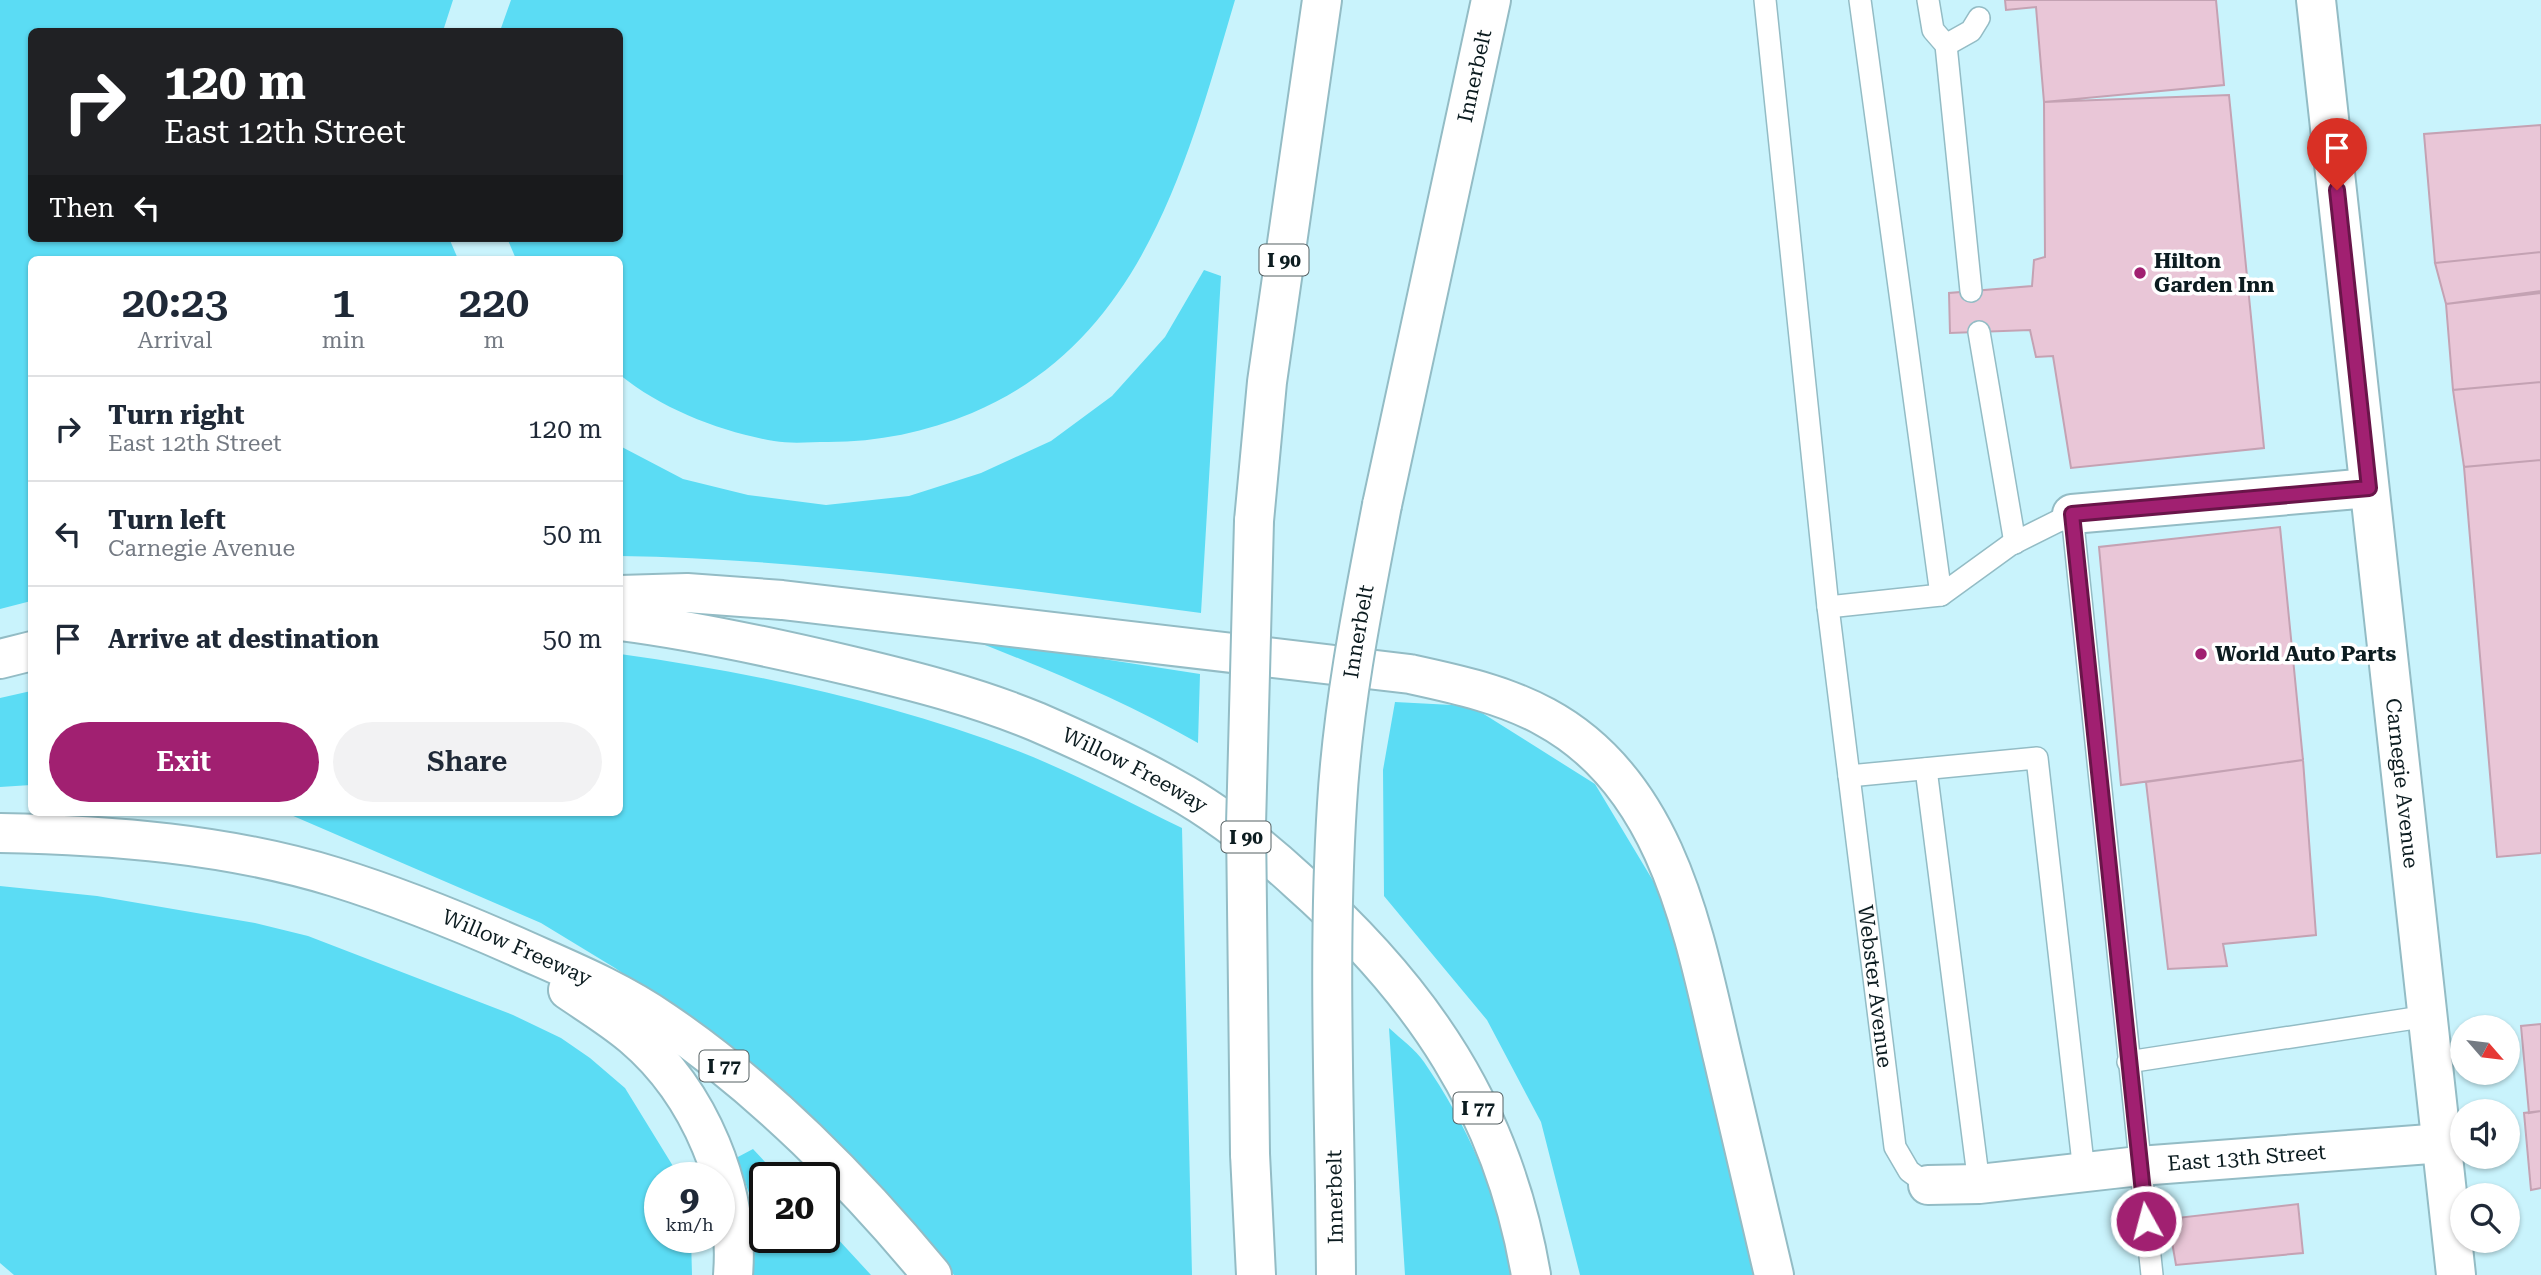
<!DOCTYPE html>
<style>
:root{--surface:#fff;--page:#f2f2f3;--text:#1f2937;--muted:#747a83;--line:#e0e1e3;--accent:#a12071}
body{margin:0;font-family:"Roboto Serif",serif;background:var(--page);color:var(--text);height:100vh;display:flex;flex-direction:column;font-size:26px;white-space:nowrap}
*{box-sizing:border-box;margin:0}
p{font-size:23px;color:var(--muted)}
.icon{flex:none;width:38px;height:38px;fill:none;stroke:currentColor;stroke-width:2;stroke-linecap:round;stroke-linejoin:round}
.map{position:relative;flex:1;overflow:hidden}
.sheet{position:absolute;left:28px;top:256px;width:595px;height:560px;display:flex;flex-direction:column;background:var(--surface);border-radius:10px;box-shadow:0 2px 5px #0004}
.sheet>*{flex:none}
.guide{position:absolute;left:28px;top:28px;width:595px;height:214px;border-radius:10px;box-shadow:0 2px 5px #0004;background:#202124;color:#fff;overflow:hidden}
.needle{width:46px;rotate:118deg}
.buttons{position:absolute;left:2450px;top:1015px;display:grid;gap:14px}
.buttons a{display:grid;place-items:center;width:70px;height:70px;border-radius:50%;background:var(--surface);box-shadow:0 2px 5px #0004;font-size:35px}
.speed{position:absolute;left:644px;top:1162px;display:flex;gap:14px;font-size:35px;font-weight:700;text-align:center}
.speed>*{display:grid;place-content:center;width:91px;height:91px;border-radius:50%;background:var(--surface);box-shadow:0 2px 5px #0004;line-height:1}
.speed small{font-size:18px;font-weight:400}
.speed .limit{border:4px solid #111;border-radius:10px;background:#fff;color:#111}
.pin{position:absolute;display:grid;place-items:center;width:60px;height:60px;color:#fff;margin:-72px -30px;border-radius:50% 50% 50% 0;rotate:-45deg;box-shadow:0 0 7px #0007}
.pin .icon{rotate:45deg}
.me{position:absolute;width:77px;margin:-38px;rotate:353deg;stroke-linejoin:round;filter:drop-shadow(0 0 5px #0008)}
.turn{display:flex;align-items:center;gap:24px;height:147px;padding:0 21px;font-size:32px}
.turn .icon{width:91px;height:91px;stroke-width:2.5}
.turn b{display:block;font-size:49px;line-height:60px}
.then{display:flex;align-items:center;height:66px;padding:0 21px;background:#0003;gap:14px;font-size:26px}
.eta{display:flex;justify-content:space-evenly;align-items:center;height:119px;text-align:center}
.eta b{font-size:42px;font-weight:600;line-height:49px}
.cta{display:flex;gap:14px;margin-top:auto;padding:14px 21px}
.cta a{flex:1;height:80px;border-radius:42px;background:var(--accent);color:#fff;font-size:28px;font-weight:600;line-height:80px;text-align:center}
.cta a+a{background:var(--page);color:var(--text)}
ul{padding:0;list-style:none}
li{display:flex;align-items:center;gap:21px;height:105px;padding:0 21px;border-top:2px solid var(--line)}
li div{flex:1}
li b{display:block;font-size:26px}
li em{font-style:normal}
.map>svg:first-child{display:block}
</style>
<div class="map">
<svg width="2541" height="1275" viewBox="0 0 2541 1275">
<rect width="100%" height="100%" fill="#c9f3fc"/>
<path fill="#5bdcf4" d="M0,0h453l-10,31 -411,1v206h417l9,21h-426l-1,342 -31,8z
M511,0h724c-48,162 -92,341 -263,413 -46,19 -94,29 -144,29 -18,0 -37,2 -54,-1 -53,-9 -112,-32 -154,-66v-116h-104l-9,-21h113v-206l-120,-1z
M1204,270l17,6 -20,337c-193,-25 -387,-54 -581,-57v-110l63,33 65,16 78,10 83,-9 72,-23 70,-32 61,-45 53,-59z
M967,638l233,36 -2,69c-74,-42 -151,-74 -231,-105z
M620,654c136,19 269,48 398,97 56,22 110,51 164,77l10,447h-238l-41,-47 -201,-193 -97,-67 -74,-45 -257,-111h336z
M31,691v94l-31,2v-89z
M1395,702l76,4 124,78 69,115 64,241 29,135h-177l-39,-153 -54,-102 -103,-124 -1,-126z
M0,886l97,10 158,27 53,13 205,79 48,23 29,20 35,30 51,83 2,7h-18v59h31l1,38h-678l-14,-12z
M1389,1028c12,11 26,21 35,34 43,62 77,138 88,213h-107z
M753,1149l27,29h-15v59h59v-13l47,51h-120l-2,-82 -13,-35z"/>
<path fill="#e9c6d7" stroke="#c4a2b3" stroke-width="2" d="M2005,0h211l8,85 -180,17 -8,-95 -30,3z
M2229,95l35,353 -193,20 -18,-112 -17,1 -6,-27 -80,3 -1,-40 83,-7 2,-26 11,-3 -1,-155z
M2541,125v127l-106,11 -11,-129z
M2541,252v39l-95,13 -11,-41z
M2541,293v89l-88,8 -7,-86z
M2541,382v78l-77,7 -11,-77z
M2541,460v393l-44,4 -33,-390z
M2280,527l23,233 -182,25 -22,-238z
M2303,760l13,175 -93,9 4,22 -59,3 -22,-187z
M2541,1024v87l-12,2 -8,-87z
M2541,1111v77l-10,2 -7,-77z
M2298,1204l5,49 -127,12 -8,-46z"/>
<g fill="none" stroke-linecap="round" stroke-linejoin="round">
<defs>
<g id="lane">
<path d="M1765,0l63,607 21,169 188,-18 47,414"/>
<path d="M1860,0l81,595"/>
<path d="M1928,0l5,30 13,15 25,246"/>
<path d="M1946,45l25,-14 8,-13"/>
<path d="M1979,332l36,211"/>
<path d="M1828,607l113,-12 69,-50 62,-31 80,761"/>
<path d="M1926,769l53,415"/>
<path id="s1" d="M1849,776l46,371 14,24 19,14"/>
<path d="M2128,1062l300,-46"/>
</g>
<g id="street">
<path d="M2072,514l297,-26"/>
<path id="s2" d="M1928,1185l51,-1 160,-18 304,-23"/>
</g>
<g id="primary">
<path id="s3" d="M2316,0l140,1275"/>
</g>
<g id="highway">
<path id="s4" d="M1382,505l109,-505"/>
<path d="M1254,521l13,-139 55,-382"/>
<path d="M620,595l67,-2 95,7 628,74c46,10 93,20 135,43 124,67 149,218 178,341 17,73 34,145 51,217"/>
<path id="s5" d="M620,621c78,10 155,27 231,45 63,15 126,31 186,56 46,20 92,41 136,66 46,25 88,59 126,94 123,109 204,228 232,393"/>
<path d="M0,659l32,-8"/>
<path id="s6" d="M0,833c112,2 227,11 335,44 61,19 121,43 180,69 51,23 102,43 148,75 99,67 193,162 269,254"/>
<path d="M568,990c22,15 45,29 65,46 67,57 107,153 100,239"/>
<path d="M1250,1154l6,121"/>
<path d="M1335,1186l1,89"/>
</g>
</defs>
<use href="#lane" stroke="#93bcc5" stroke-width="24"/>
<use href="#street" stroke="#93bcc5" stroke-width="42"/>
<use href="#primary" stroke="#93bcc5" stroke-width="42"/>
<use href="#highway" stroke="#93bcc5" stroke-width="42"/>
<use href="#lane" stroke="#fff" stroke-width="21"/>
<use href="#street" stroke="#fff" stroke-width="38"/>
<use href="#primary" stroke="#fff" stroke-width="38"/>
<use href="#highway" stroke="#fff" stroke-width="38"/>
<defs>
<g id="highway-bridge">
<path d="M1250,1154l-4,-329 8,-304"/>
<path id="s7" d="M1335,1186c-2,-127 -6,-255 2,-382 6,-101 26,-200 45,-299"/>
</g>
</defs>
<use href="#highway-bridge" stroke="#93bcc5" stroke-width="42" stroke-linecap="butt"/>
<use href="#highway-bridge" stroke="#fff" stroke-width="38"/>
</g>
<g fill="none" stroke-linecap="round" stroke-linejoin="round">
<defs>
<path id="route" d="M2146,1221l-74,-707 297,-26 -32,-298"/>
</defs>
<use href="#route" stroke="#691549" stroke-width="18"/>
<use href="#route" stroke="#a12071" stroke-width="12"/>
</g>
<g fill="#a12071" stroke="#fff" stroke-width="2.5">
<circle cx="2140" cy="273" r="7"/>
<circle cx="2201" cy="654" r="7"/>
</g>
<g text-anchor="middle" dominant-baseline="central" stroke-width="7" stroke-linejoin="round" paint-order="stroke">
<g fill="#fff" stroke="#556063" stroke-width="2">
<rect x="1259.5" y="244.5" width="49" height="31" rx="5"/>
<rect x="1221.5" y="821.5" width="49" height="31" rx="5"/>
<rect x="699.5" y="1050.5" width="49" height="31" rx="5"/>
<rect x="1453.5" y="1092.5" width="49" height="31" rx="5"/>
</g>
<g font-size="19" font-weight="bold" fill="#0c1c20">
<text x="1284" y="260">I 90</text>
<text x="1246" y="837">I 90</text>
<text x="724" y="1066">I 77</text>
<text x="1478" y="1108">I 77</text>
</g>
<g font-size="21" fill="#0c1c20" stroke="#fff">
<text stroke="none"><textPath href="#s4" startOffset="439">Innerbelt</textPath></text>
<text stroke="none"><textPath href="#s7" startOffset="556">Innerbelt</textPath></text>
<text stroke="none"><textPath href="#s5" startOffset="539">Willow Freeway</textPath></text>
<text stroke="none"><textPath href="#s3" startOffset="788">Carnegie Avenue</textPath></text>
<text stroke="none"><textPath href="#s6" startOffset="534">Willow Freeway</textPath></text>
<text stroke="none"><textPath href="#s1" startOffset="212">Webster Avenue</textPath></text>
<text stroke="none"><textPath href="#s2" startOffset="320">East 13th Street</textPath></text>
<text transform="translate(1335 1197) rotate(-91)">Innerbelt</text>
</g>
<g font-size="21" font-weight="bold" fill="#0c1c20" stroke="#fff" text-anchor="start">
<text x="2154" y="261">Hilton<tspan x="2154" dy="24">Garden Inn</tspan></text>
<text x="2215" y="654">World Auto Parts</text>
</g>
</g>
</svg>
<div class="buttons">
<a><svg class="needle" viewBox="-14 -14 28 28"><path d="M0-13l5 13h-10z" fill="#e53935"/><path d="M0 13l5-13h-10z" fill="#747a83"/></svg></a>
<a><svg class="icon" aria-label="sound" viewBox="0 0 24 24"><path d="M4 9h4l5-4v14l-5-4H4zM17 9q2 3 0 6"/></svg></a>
<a><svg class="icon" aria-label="search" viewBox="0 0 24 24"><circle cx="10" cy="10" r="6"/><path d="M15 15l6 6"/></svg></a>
</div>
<div class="speed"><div>9<small>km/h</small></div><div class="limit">20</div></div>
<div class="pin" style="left:2337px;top:190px;background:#d93025"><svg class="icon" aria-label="arrive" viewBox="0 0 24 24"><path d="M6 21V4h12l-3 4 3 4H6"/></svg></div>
<svg class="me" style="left:2146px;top:1221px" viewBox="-20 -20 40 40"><circle r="17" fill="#a12071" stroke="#fff" stroke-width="3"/><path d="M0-11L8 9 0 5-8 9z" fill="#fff"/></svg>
<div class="guide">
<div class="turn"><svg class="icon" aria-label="right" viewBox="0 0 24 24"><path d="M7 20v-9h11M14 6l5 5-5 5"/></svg><div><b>120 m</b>East 12th Street</div></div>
<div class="then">Then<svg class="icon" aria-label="left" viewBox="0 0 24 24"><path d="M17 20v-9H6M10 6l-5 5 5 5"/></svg></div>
</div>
<section class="sheet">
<div class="eta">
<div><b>20:23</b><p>Arrival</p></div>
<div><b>1</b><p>min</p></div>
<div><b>220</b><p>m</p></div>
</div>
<ul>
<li><svg class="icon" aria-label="right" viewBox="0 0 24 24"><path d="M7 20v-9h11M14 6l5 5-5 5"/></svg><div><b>Turn right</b><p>East 12th Street</p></div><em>120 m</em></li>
<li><svg class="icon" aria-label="left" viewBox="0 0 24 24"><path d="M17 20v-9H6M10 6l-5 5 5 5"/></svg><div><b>Turn left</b><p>Carnegie Avenue</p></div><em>50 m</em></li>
<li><svg class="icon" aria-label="arrive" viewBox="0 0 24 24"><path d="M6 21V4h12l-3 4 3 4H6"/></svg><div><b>Arrive at destination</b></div><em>50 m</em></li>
</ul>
<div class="cta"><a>Exit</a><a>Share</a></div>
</section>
</div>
